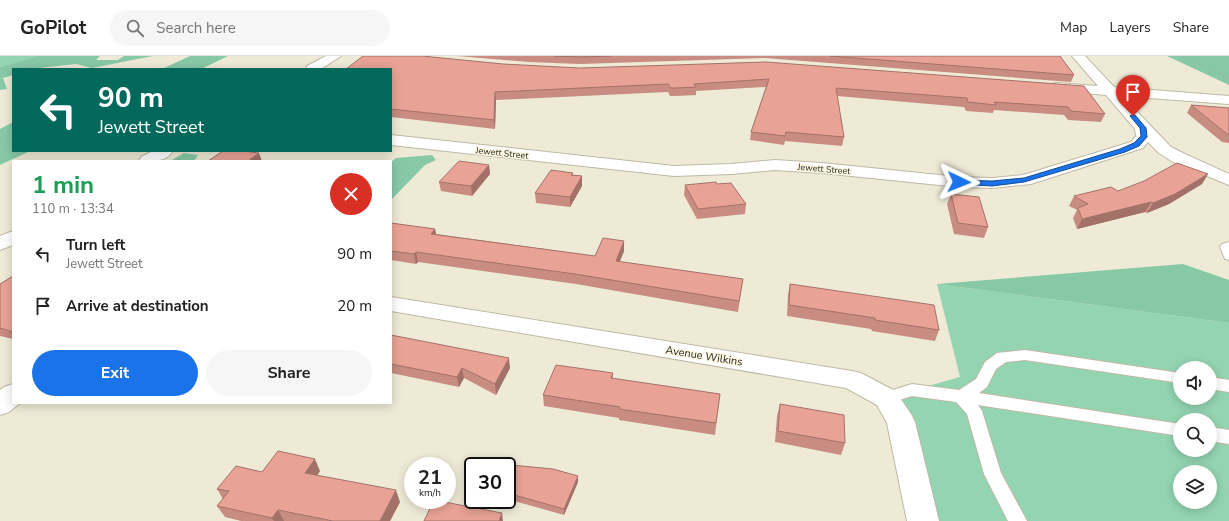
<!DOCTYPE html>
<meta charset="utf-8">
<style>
:root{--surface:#fff;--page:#f6f6f6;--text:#222;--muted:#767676;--line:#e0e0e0;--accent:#1a73e8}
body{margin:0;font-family:"Nunito Sans",sans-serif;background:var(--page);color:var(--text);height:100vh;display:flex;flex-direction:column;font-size:15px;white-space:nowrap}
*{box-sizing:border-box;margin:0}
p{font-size:13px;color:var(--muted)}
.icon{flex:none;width:22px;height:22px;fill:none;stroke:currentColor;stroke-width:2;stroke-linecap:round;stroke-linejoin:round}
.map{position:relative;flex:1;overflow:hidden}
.side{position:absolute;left:12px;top:104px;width:380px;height:244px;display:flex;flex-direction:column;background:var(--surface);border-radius:0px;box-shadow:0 2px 10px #0003}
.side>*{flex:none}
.guide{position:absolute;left:12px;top:12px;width:380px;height:84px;border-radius:0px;box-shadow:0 2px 10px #0003;background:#00695c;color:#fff;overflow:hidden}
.tools{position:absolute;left:1173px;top:305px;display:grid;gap:8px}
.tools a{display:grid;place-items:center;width:44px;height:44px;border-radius:50%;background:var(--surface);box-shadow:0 2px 10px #0003;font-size:20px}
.speed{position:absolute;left:404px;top:401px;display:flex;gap:8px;font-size:20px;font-weight:700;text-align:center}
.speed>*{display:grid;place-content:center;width:52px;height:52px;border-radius:50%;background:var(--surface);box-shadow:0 2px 10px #0003;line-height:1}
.speed small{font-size:10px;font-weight:400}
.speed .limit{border:2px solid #111;border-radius:6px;background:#fff;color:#111}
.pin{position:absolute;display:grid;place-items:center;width:34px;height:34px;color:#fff;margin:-41px -17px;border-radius:50% 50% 50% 0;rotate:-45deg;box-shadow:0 0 4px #0007}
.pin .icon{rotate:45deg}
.me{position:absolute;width:44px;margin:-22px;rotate:92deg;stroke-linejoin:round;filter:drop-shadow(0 0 3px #0008)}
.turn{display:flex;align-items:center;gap:14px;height:84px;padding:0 20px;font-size:18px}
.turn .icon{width:52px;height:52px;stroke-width:2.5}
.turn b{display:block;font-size:28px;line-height:34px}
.round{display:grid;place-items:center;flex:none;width:42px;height:42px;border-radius:21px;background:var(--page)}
.headline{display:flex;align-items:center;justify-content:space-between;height:68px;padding:0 20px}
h1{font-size:24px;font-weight:700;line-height:30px;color:#1e9e55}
.cta{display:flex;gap:8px;margin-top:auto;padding:8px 20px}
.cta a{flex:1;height:46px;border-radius:24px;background:var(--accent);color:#fff;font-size:16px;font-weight:700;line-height:46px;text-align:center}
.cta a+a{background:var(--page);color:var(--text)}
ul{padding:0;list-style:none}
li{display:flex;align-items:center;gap:12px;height:52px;padding:0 20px}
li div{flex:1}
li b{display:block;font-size:15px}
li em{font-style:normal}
header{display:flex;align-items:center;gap:24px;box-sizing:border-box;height:56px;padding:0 20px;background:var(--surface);border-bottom:1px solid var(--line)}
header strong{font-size:19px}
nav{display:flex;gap:22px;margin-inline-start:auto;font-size:14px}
.search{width:280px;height:36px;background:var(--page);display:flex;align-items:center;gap:10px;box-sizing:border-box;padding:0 14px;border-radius:22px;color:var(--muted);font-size:15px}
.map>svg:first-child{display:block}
</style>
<header>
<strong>GoPilot</strong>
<div class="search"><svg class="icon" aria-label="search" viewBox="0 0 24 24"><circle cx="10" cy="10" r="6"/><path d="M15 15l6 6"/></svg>Search here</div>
<nav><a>Map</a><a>Layers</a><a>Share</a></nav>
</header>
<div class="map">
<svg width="1229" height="465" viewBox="0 0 1229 465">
<rect width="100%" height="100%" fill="#efead6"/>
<path fill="#93d4b1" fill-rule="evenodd" d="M0,0h37l-37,11z
M937,228l292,39v198h-306l-37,-123 74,-21zM1180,312h30v30h-30zM1180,364h30v30h-30zM1180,416h30v30h-30z"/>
<path fill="#87c9a6" d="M37,0h63l-4,4h22l6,-4h29l-61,12 -16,-4 -46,5h-17v6l-10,3 4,11 -7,1v-23z
M190,0h38l-27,13h-39z
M1167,0h62v29z
M13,66v29h17l-30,14v-36z
M184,97l14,2 -4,6h-24z
M432,99l4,5 -11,5 -34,35v-38l5,-4z
M1183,208l46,16v43l-292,-39z"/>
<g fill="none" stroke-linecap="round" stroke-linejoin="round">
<defs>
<path id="service" d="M1229,186v18l-4,-1 -5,-12 2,-3z
M1025,294l155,23v10l-155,-23 -19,2 -10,7 -9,18 -8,6 201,31v12l-202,-31 4,6 19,62 26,48h-19l-24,-47 -17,-60 -11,-12 -44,-6 -26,8 -6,-2 -2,-4 2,-4 32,-10 47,6 17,-11 9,-17 12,-9z
M1210,321l19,3v12l-19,-3z
M1210,371l19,3v14l-19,-3z"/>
<path id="minor" d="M1072,0h13l29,31 115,9v8l-107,-8 49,51 14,7 44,20v11l-56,-23 -14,-9 -11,-11 -5,6 -112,36 -39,4 -33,-1 -137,-14 -47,-3 -44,4 -57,2 -283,-31v-10l283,31 57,-2 44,-4 47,3 137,14 33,1 31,-3 108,-33 5,-6 -1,-7 -29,-34 -54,-5 -2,-3 2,-3 5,-1 41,3z
M391,241l461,74 9,2 34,18 16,23 4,8 24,99h-32l-20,-98 -10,-18 -31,-17 -455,-77z
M13,328v19h7l-11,9 -9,3v-25l4,-3z"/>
<path id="tertiary" d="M326,0h15l-20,13h-15l1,-3z
M153,95h20c-8,12 -22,10 -34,10l2,-4z
M13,175v14l-13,5v-14z"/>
</defs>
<use href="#service" stroke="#beb9a6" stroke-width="2"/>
<use href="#minor" stroke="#beb9a6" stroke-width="2"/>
<use href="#tertiary" stroke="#beb9a6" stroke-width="2"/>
<path stroke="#ada999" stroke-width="1.5" stroke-dasharray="0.5 2" stroke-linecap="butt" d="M1183,0l46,21"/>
<use href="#service" fill="#fff" fill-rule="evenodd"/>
<use href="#minor" fill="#fff" fill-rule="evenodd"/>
<use href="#tertiary" fill="#fff" fill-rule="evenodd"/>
</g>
<path fill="#c88c81" d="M458,0h602l14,19 -3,7 -306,-24 -185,6 -51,-2z
M503,8l77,4 504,18 21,28 -4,8 -33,-2 -4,-5 -70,-5 -1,3 -27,-2 -2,-4 -127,-11 7,41 -2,9 -57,-5 -1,4 -34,-5 1,-8 15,-45 -70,4v4l-20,1h-6l-2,-4 -172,8 -1,29 -104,-12v-48z
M1191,49l38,3v35l-7,-1 -35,-29z
M489,109l1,9 -18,22 -31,-5 -2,-9z
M573,117v2l9,1v10l-12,21 -34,-4 -1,-10z
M1208,118l-6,10 -33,20 -22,9 -2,-1 -68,17 -4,-11 4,-8 -8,-4 5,-10 44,-5z
M717,128l29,20 -1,10 -48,5 -13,-24 1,-10z
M951,138l37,33 -4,11 -30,-4 -7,-30z
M391,167l44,6 1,5 159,22 29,-5 -5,11 124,17 -5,33 -162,-28 -158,-22 -2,2 -25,-4z
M13,220v63l-13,-3v-52z
M790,228l149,46 -4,11 -63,-10 -1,-2 -84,-13 1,-21z
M391,279l119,33 -14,27 -32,-17 -5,9 -68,-14z
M613,317v6l107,15 -5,41 -96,-15v-2l-75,-12 -1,-11z
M780,348l65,39 -4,12 -66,-13 2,-26z
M320,415l-3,5 83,26 -10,19h-149l-16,-4 -8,-11 6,-7 -6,-10 45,-17z
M507,420h71v6l-14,33 -57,-16z"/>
<path fill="#a27269" d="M495,36l1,8 -1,29 -1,-9z
M259,97l3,8h-14z
M489,109l1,9 -18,22 -1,-10z
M1208,118l-6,10 -33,20 -22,9 6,-10z
M582,120v10l-12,21v-10z
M1151,146l-6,10 -68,17 5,-10z
M435,173l2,10 -6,-5z
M624,185v10l-8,21v-11z
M416,196l2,10 -2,2 -2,-10z
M509,302l1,10 -14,27 -1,-11z
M462,312l2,10 -5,9 -2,-10z
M315,403l5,12 -10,14 -5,-12z
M578,420v6l-14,33v-6z
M396,434l4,12 -10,19h-10z
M278,454l6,11h-10l-2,-3z
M502,457l1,8h-4z"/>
<path fill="#e8a396" stroke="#a27269" d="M363,0h59l81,8 77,4 186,-6 318,24 21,28 -34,-3 -3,-4 -74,-5 2,3 -28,-3 -1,-4 -131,-10 8,49 -58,-5 -1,4 -34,-4 18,-53 -75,5 2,3 -20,1h-5l-3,-4 -173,8 -1,28 -103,-11v-40h-45z
M554,0h57l-31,1z
M830,0h230l14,19z
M1191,49l38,3v26h-2z
M223,95h20l16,2 -11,8h-40z
M459,105l30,4 -18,21 -32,-4z
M1177,107l31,11 -33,20 -22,9 -2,-1 -69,17 -4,-11 10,-4 -14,-8 37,-9 7,4 26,-10z
M551,114l22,3 -2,2 11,1 -12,21 -35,-4z
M716,126l1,2 14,-1 15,21 -48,5 -13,-24z
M951,138l28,3 9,30 -30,-4z
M391,167l44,6 -4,5 164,22 8,-18 21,3 -8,20 127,18 -4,22 -164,-27 -159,-22 -2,2 -23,-3z
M13,220v56l-13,-4v-44z
M790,228l144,21 5,25 -64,-10v-2l-86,-13z
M391,279l118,23 -14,26 -33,-16 -5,9 -66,-13z
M556,309l57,8 -2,5 109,16 -4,29 -97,-14 1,-2 -77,-12z
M780,348l64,11 1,28 -67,-12z
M278,395l37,8 -10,14 91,17 -16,31h-47l-55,-11 -6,8 -55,-12 12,-15 -12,-2 19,-23 26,6z
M511,409l42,4 25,7 -14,33 -57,-16v-17z
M434,444l68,13 -3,8h-75z"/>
<path fill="#1a73e8" stroke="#114b97" d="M1133,58l2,1 11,13 1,9 -8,9 -14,6 -101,30 -32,4 -33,-2 -3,-2 3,-2 33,1 32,-3 96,-29 14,-6 7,-7 -1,-8 -10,-12z"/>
<g text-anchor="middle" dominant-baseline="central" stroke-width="3" stroke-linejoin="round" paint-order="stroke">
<g font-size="9" fill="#29271f" stroke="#fdf7e3">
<text transform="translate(502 97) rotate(6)">Jewett Street</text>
<text transform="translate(824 113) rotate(5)">Jewett Street</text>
</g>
<g font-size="11" fill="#29271f" stroke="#fdf7e3">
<text transform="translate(704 300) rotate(9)">Avenue Wilkins</text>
</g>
</g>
</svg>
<div class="tools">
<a><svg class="icon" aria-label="sound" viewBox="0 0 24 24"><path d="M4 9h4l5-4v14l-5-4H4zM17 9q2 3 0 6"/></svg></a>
<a><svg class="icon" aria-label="search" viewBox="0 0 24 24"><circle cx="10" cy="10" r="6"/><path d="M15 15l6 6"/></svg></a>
<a><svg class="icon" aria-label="layers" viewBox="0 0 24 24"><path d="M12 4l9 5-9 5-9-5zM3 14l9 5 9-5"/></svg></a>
</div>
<div class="speed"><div>21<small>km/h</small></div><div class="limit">30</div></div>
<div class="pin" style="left:1133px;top:60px;background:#d93025"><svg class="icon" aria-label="arrive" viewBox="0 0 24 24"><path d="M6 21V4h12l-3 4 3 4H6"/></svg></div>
<svg class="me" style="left:959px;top:126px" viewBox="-20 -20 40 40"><path d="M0-17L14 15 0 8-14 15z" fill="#1a73e8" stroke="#fff" stroke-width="4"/></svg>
<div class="guide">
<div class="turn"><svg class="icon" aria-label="left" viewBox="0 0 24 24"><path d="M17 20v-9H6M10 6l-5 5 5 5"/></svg><div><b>90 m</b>Jewett Street</div></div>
</div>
<section class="side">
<div class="headline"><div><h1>1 min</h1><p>110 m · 13:34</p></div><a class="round" style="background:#d93025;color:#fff"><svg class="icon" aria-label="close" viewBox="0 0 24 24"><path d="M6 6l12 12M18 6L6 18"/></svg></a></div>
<ul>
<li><svg class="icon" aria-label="left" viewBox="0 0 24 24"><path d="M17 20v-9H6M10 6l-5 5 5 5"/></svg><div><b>Turn left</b><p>Jewett Street</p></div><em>90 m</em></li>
<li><svg class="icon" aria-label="arrive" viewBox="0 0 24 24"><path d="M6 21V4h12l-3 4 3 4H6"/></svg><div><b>Arrive at destination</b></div><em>20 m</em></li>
</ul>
<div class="cta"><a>Exit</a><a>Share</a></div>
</section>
</div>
